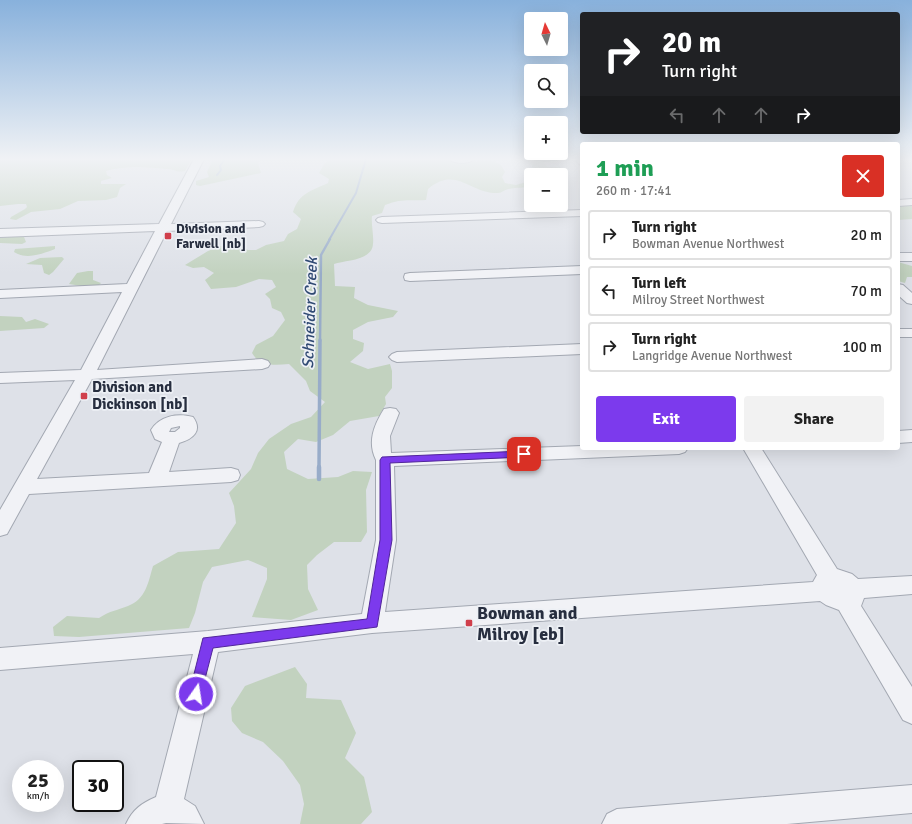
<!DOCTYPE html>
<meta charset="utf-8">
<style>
:root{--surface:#fff;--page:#f2f2f2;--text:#222;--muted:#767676;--line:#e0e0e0;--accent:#7c3aed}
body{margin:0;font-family:Signika,sans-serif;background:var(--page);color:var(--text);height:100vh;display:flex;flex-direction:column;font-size:15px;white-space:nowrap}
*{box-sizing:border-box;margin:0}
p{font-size:13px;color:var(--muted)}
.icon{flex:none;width:22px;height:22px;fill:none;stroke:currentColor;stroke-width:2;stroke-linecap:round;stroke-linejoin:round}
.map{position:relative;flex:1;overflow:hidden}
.details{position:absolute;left:580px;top:142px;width:320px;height:308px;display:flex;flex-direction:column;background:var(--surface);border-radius:4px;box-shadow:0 4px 16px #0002}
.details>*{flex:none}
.guide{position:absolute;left:580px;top:12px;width:320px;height:122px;border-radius:4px;box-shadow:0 4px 16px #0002;background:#202124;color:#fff;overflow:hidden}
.needle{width:26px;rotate:355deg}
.controls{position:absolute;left:524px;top:12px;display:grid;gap:8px}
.controls a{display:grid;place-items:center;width:44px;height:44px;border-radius:4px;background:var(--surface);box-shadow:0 4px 16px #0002;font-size:20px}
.speed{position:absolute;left:12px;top:760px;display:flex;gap:8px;font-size:20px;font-weight:700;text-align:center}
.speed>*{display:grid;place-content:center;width:52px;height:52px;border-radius:50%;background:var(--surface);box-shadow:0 4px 16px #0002;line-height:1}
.speed small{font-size:10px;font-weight:400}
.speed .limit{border:2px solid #111;border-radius:6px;background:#fff;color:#111}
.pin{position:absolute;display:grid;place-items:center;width:34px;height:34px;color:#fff;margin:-17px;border-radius:8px;box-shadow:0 2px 6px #0006}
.me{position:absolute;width:44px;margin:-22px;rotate:13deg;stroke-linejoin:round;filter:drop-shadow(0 0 3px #0008)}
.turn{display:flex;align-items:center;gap:14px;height:84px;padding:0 16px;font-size:18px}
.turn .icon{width:52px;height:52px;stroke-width:2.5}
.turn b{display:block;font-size:28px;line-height:34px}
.lanes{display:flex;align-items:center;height:38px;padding:0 16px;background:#0003;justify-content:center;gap:20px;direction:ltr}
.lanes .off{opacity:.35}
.round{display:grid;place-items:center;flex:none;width:42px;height:42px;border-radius:4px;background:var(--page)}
.head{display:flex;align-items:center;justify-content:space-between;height:68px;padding:0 16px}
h1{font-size:24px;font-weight:800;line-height:30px;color:#1e9e55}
.button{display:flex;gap:8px;margin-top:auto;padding:8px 16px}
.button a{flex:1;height:46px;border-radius:4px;background:var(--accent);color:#fff;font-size:16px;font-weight:800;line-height:46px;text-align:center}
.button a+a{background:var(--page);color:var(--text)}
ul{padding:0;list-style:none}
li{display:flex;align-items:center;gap:12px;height:50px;margin:0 8px 6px;padding:0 8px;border:2px solid var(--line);border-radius:4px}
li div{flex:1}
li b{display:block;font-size:15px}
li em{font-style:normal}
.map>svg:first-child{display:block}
</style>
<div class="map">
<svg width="912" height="824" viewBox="0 0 912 824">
<rect width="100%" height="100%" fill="#dee1e8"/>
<path fill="#c2d2bf" d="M0,159h192l-7,12c-9,2 -10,-2 -18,-2 -21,-2 -40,-4 -61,2l1,4 5,3 -11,3v3h25l-6,4 -3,9 -11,3 -28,1 -18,8 -29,3 -15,8 -6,-1 1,-2 14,-8 2,-2 -1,-3h-8l-18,2z
M213,159h50l-5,4 3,10 -61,13 -4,-1v-4l13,-4 -2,-5z
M333,159h93l39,3 28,-1 8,4 4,7 -3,5 3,6 11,2 10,-3 5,1v4c-7,1 -15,0 -22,2 -4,0 -7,4 -11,4 -28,1 -42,-28 -70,-4l-2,11c-17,1 -24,-2 -41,5l-3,8 -10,3c-1,9 2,20 1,28 -1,17 -28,16 -39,20l1,22 20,1 -1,11 14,7 30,6 -5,6 -25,5 -15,8v9l11,4 -1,8 -13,11 18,7 22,-5 2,7v17l-7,9 1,7 -7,12 -29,5 -17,14 -17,7 -18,-3 -14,13 3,17 21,10 30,-2 15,-6 19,1 -6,18 1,42 -6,10h-27l-17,13 -10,10 1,24 10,21 -27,10 -39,-3 15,-38v-11l-19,-8 -36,7 -9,15 -8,31 -6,15 -110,9 -25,-1 -1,-9 14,-11 32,2c12,-8 17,-7 29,-12 18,-7 20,-23 25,-40l25,-14 41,-3 17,-26 -2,-17 -5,-13 22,-24 7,-16 11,-14 22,-15 20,-7 14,-15 -15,-11 -4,-10 -17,-17c-14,1 -29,3 -37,-11l4,-8 17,-9 12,-16 -4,-8 -9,-4 -2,-9 -5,-5 11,-7 -4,-7 -13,-1 -23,8 -25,2 -6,-9 9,-7 -10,-6 -11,1 -8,-3 23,-14 13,-5 18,-1 9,5h8l10,-5 18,-4 4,-7 9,-5 4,-10 -8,-7c6,-19 18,-21 35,-29l1,-4 -10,-6 6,-10z
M516,159h26l3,1 -1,3 3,4h13l5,2 -17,2 -15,-3 -2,-4z
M912,204v15l-14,1v-14z
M0,237h24l2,5 -4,2 -22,-1z
M55,246v3c-13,5 -29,11 -41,3l1,-3z
M62,257l2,2 -11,13 -4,3 -5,-2 -2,-8 -16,-1 14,-6z
M898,262l14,4v11h-5l-2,6 -7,-2z
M88,271h5v9l8,3 -3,3 -11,1 -18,-3 8,-11z
M0,316l22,1 4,5 9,-3 14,5 -5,4 -44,3z
M295,667l12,17 -1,14 35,2 15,33 -11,25 19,19 8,35 -11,12h-61l4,-20 -4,-19 -17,-24 -20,-19 -21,-9 -10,-12 -1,-13 14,-22z"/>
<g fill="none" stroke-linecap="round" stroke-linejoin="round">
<path stroke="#98acc9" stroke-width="2" d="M217,175l4,-5 -1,-4 5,-7
M329,240l27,-47 10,-34"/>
<path stroke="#98acc9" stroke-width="2.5" d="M320,341l1,-86 9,-16"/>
<path stroke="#98acc9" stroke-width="3.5" d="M319,468l1,-128"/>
<path stroke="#98acc9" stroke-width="4.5" d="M319,479v-12"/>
<defs>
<path id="minor" d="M194,159h10l-33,65 88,-3 4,1 2,2 -2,2 -4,1 -92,4 -70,139 165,-11 6,2 2,3 -2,3 -6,2 -170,10 -55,100 112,-6 13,-31 -7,-3 -4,-9c9,-14 26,-17 42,-13 10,14 0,22 -14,26l-10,29 62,-4 7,2 2,5 -2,5 -7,2 -202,12 -22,40 -7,2v-26l75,-130 -75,3v-10l81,-3 41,-78 -122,6v-8l127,-6 28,-53 -155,6v-8l159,-5zM180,426v2l-5,4h-6l2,-4z
M449,159h26c-5,5 -21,5 -26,0z
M575,159h7v6l-3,-1z
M912,199v6l-14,1v-6z
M582,210v6l-200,7 -4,-1 -2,-2 2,-2 4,-1z
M898,253h14v8h-14z
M582,266v8l-172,7 -5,-1 -1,-3 1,-3 5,-1z
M898,284l5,1 9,8v11l-5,-1 -9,-8z
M898,329h14v8h-14z
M582,344v10l-185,8 -5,-2 -3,-3 3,-3 5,-2z
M390,408l6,1 3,4 -9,23 1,17 191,-7v2h106l-3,4 -6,2 -285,12 2,74 -11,72 428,-30 4,-7 -74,-127h18l76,121 15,5 6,5 54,-3v18l-48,4 -3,8 51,81v37l-9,-4 -64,-110 -13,-5 -6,-4 -448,32 -154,19 -34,147 11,7 9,18 -38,-1 -4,1h-36c7,-15 16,-21 30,-27l37,-143 -193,16v-22l208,-17 154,-17 14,-74v-80c-9,-18 -2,-35 8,-51z
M912,430v12l-14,1v-12z
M912,785v28l-125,11h-185l5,-10 10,-5z"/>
</defs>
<use href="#minor" stroke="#a3a8b2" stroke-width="2"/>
<use href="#minor" fill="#f1f2f6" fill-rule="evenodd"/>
</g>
<linearGradient id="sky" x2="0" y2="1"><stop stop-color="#88b1dc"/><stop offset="0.58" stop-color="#f0f2f5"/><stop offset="1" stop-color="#f0f2f5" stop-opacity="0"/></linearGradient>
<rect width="912" height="274" fill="url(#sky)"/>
<path fill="#7c3aed" stroke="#51269a" d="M524,451l5,3 -5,3 -134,6 2,77 -15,87 -164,21 -13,50 -4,2 -5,-2 -2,-4 14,-56 164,-19 13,-79v-80l2,-3z"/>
<g fill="#d03f4b" stroke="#edf0f5" stroke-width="1.5">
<rect x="164" y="232" width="8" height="8" rx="2"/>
<rect x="80" y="392" width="8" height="8" rx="2"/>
<rect x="465" y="619" width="8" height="8" rx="2"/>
</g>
<g text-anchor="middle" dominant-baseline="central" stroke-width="3.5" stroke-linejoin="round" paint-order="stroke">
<g font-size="13" font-weight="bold" fill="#272e3f" stroke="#edf0f5" text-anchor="start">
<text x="176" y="229">Division and<tspan x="176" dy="15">Farwell [nb]</tspan></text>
</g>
<g font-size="15" font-weight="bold" fill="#272e3f" stroke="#edf0f5" text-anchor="start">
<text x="92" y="387">Division and<tspan x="92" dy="17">Dickinson [nb]</tspan></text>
</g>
<g font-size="16" font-style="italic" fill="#304a73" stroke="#edf0f5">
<text transform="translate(310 313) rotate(-88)">Schneider Creek</text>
</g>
<g font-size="18" font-weight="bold" fill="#272e3f" stroke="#edf0f5" text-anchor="start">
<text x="477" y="613">Bowman and<tspan x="477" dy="21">Milroy [eb]</tspan></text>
</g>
</g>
</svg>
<div class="controls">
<a><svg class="needle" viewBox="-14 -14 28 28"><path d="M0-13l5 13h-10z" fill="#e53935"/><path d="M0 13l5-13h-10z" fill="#767676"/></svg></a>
<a><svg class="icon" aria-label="search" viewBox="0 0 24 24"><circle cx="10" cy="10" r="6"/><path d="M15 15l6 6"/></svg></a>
<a>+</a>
<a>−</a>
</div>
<div class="speed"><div>25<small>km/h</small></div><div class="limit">30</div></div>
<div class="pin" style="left:524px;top:454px;background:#d93025"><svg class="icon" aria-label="arrive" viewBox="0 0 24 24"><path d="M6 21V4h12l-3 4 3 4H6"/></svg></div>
<svg class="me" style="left:196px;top:694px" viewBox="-20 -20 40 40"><circle r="17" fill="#7c3aed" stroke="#fff" stroke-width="3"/><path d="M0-11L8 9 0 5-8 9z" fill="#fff"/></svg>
<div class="guide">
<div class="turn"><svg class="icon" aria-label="right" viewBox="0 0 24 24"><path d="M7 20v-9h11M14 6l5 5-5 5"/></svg><div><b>20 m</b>Turn right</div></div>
<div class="lanes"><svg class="icon off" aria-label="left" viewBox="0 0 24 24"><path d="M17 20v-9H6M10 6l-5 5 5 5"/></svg><svg class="icon off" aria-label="ahead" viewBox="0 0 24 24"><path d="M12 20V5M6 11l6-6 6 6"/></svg><svg class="icon off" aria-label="ahead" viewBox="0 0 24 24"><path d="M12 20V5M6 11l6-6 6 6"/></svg><svg class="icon" aria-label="right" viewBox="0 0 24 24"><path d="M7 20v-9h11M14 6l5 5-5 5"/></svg></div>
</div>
<section class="details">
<div class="head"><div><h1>1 min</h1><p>260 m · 17:41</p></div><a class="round" style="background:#d93025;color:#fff"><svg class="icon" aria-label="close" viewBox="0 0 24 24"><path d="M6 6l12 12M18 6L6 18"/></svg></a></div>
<ul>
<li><svg class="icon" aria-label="right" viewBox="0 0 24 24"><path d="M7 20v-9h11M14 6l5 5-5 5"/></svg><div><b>Turn right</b><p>Bowman Avenue Northwest</p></div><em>20 m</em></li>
<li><svg class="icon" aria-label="left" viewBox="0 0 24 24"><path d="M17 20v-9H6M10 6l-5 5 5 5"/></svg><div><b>Turn left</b><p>Milroy Street Northwest</p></div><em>70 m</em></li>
<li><svg class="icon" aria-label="right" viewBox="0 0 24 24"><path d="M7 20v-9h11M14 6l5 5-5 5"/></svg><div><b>Turn right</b><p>Langridge Avenue Northwest</p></div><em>100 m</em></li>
</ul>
<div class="button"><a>Exit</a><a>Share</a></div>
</section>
</div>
